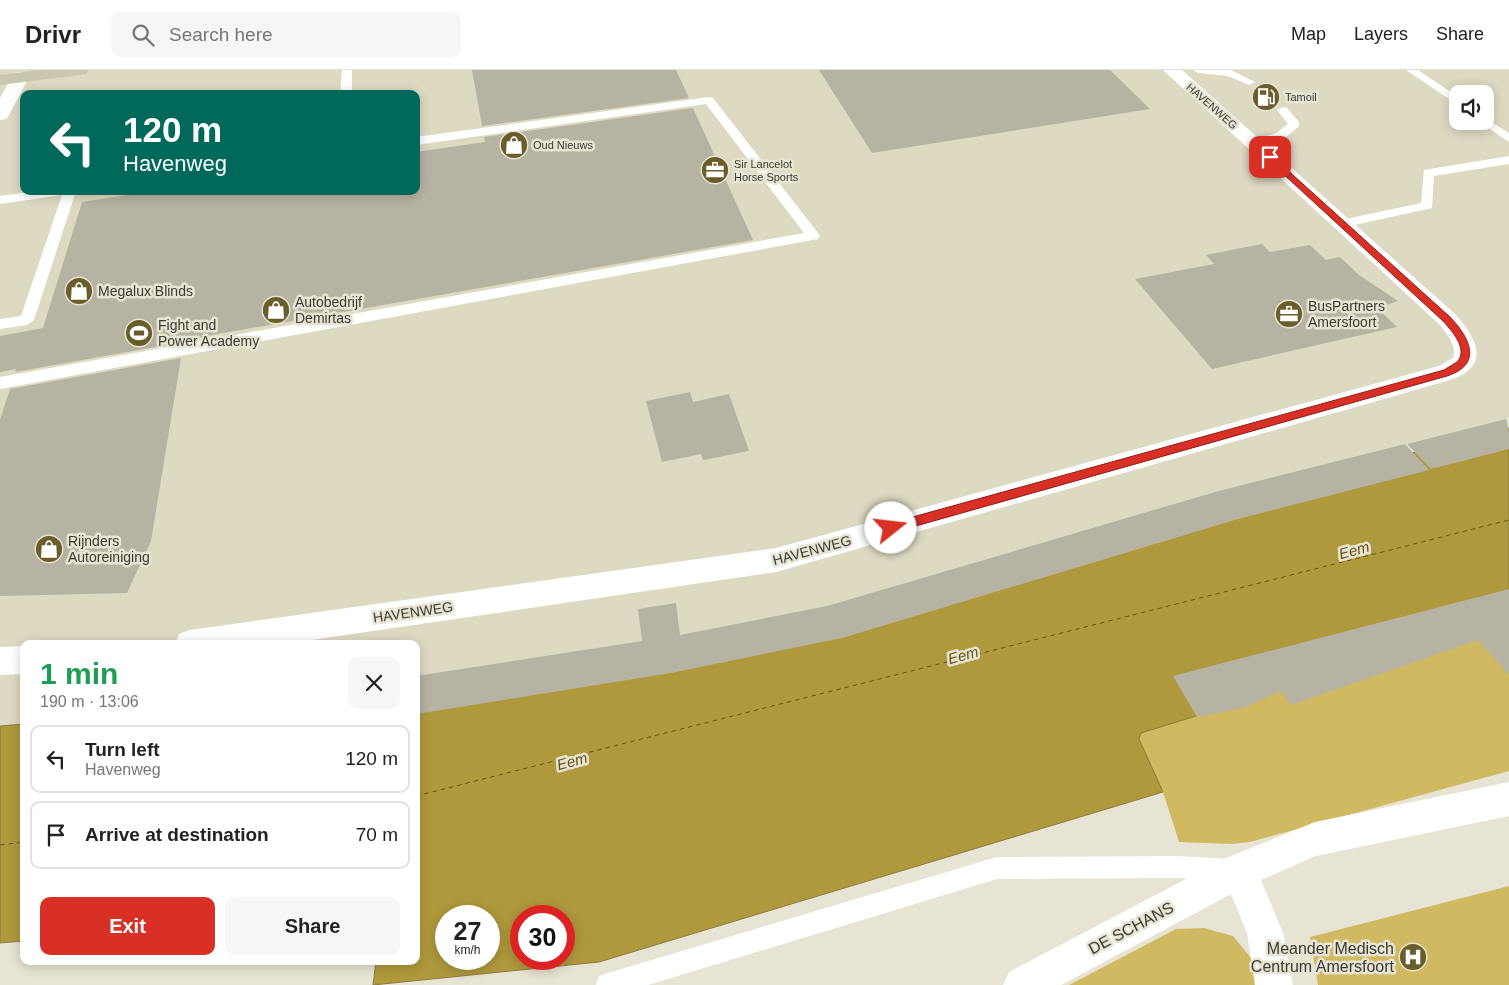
<!DOCTYPE html>
<meta charset="utf-8">
<style>
:root{--surface:#fff;--page:#f6f6f6;--text:#222;--muted:#767676;--line:#e0e0e0;--accent:#d93025}
body{margin:0;font-family:Arial,sans-serif;background:var(--page);color:var(--text);height:100vh;display:flex;flex-direction:column;font-size:19px;white-space:nowrap}
*{box-sizing:border-box;margin:0}
p{font-size:16px;color:var(--muted)}
.icon{flex:none;width:28px;height:28px;fill:none;stroke:currentColor;stroke-width:2;stroke-linecap:round;stroke-linejoin:round}
.map{position:relative;flex:1;overflow:hidden}
.details{position:absolute;left:20px;top:570px;width:400px;height:325px;display:flex;flex-direction:column;background:var(--surface);border-radius:10px;box-shadow:0 2px 12px #0003}
.details>*{flex:none}
.top-card{position:absolute;left:20px;top:20px;width:400px;height:105px;border-radius:10px;box-shadow:0 2px 12px #0003;background:#00695c;color:#fff;overflow:hidden}
.fabs{position:absolute;left:1449px;top:15px;display:grid;gap:10px}
.fabs a{display:grid;place-items:center;width:45px;height:45px;border-radius:10px;background:var(--surface);box-shadow:0 2px 12px #0003;font-size:25px}
.speed{position:absolute;left:435px;top:835px;display:flex;gap:10px;font-size:25px;font-weight:700;text-align:center}
.speed>*{display:grid;place-content:center;width:65px;height:65px;border-radius:50%;background:var(--surface);box-shadow:0 2px 12px #0003;line-height:1}
.speed small{font-size:12px;font-weight:400}
.speed .limit{border:8px solid #d22;background:#fff;color:#111}
.pin{position:absolute;display:grid;place-items:center;width:42px;height:42px;color:#fff;margin:-21px;border-radius:10px;box-shadow:0 2px 8px #0006}
.me{position:absolute;width:55px;margin:-28px;rotate:74deg;stroke-linejoin:round;filter:drop-shadow(0 0 4px #0008)}
.turn{display:flex;align-items:center;gap:18px;height:105px;padding:0 20px;font-size:22px}
.turn .icon{width:65px;height:65px;stroke-width:2.5}
.turn b{display:block;font-size:35px;line-height:42px}
.round{display:grid;place-items:center;flex:none;width:52px;height:52px;border-radius:10px;background:var(--page)}
.summary{display:flex;align-items:center;justify-content:space-between;height:85px;padding:0 20px}
h1{font-size:30px;font-weight:600;line-height:38px;color:#1e9e55}
.button{display:flex;gap:10px;margin-top:auto;padding:10px 20px}
.button a{flex:1;height:58px;border-radius:10px;background:var(--accent);color:#fff;font-size:20px;font-weight:600;line-height:58px;text-align:center}
.button a+a{background:var(--page);color:var(--text)}
ul{padding:0;list-style:none}
li{display:flex;align-items:center;gap:15px;height:68px;margin:0 10px 8px;padding:0 10px;border:2px solid var(--line);border-radius:10px}
li div{flex:1}
li b{display:block;font-size:19px}
li em{font-style:normal}
header{display:flex;align-items:center;gap:30px;box-sizing:border-box;height:70px;padding:0 25px;background:var(--surface);border-bottom:1px solid var(--line)}
header strong{font-size:24px}
nav{display:flex;gap:28px;margin-inline-start:auto;font-size:18px}
.search{width:350px;height:45px;background:var(--page);display:flex;align-items:center;gap:12px;box-sizing:border-box;padding:0 18px;border-radius:10px;color:var(--muted);font-size:19px}
.map>svg:first-child{display:block}
</style>
<header>
<strong>Drivr</strong>
<div class="search"><svg class="icon" aria-label="search" viewBox="0 0 24 24"><circle cx="10" cy="10" r="6"/><path d="M15 15l6 6"/></svg>Search here</div>
<nav><a>Map</a><a>Layers</a><a>Share</a></nav>
</header>
<div class="map">
<svg width="1509" height="915" viewBox="0 0 1509 915">
<rect width="100%" height="100%" fill="#e8e4d4"/>
<path fill="#ded9c1" fill-rule="evenodd" d="M0,0h1509v348l-298,75 -382,113 -158,31 -255,39v-32h-392v80l-24,2zM24,24h392v97h-392zM1458,24h27v27h-27z"/>
<path fill="#d0ba61" d="M1509,549v152l-259,71 -19,2 -52,-2 -16,-50 -24,-53 1,-6z
M1509,816v99h-191l-8,-48z
M1204,858l29,8 22,27 3,22h-189l107,-56z"/>
<path fill="#af993d" stroke="#8c7c3a" fill-rule="evenodd" d="M1509,358v191l-368,114 -2,6 24,53 -564,170 -226,23 3,-24h40v-280l438,-75 381,-107zM446,846h43v43h-43zM521,846h43v43h-43z
M24,654v217l-24,2v-217z"/>
<g fill="none" stroke-linecap="round" stroke-linejoin="round">
<path stroke="#655510" stroke-width="1" stroke-dasharray="4.5 4" stroke-linecap="butt" d="M416,726l1093,-276
M0,775l24,-3"/>
</g>
<path fill="#b7b3a3" d="M472,0h204l13,28 -207,28z
M819,0h291l40,39 -278,44z
M693,38l60,132 -569,100 -1,2 -168,30 1,-3 -16,3v-36l43,-8 39,-126 72,-11h262v-39l69,-10 -1,-5z
M1262,174l8,8 40,-7 16,15 14,-3 19,18 39,26 -21,7 20,19 -185,42 -77,-90 79,-15 -8,-9z
M181,288l-30,183 -24,52 -127,3v-176l10,-31z
M690,322l3,10 36,-8 20,57 -46,9 -2,-6 -39,8 -16,-61z
M1506,349l3,12v18l-78,20 -24,-25z
M1405,374l24,26 -191,49 -396,119 -171,35 -255,41v-38l226,-35 -4,-32 38,-6 4,32 147,-29 388,-114z
M1509,519v86l-31,-35 -187,65 -10,-14 -38,17 -46,9 -24,-41z"/>
<g fill="none" stroke-linecap="round" stroke-linejoin="round">
<path fill="#fff" fill-rule="evenodd" d="M342,0h10v24h-12z
M1193,0h38l24,12 -6,3 -21,-9 -30,-3z
M1406,0h12l40,27v8z
M709,27l4,1 105,135 2,3 -2,3 -818,150v-12l804,-144 -98,-129 -290,41v-8z
M1283,37l4,1 12,14v4l-15,13 -29,9 -4,-1v-6l25,-8 12,-9 -11,-14z
M1485,48l24,15v9l-28,-19 -2,-2h6z
M1509,86v8l-75,12 -2,32 -91,20 -7,-4 7,-4 80,-17 3,-33z
M36,121h40l-42,129 -7,5 -27,4v-10l21,-3 41,-121 -62,9v-8z
M1177,786l52,3 8,3 3,8 -3,8 -8,3 -52,-3 -180,1 -349,106h-52l3,-9 9,-3 389,-116z"/>
<path fill="#fff" fill-rule="evenodd" d="M1163,0h19l273,244c24,26 36,54 -8,67l-671,191 -492,72h-109l4,-10 11,-4 586,-82 663,-182 14,-8c4,-13 -6,-24 -14,-34z
M20,2l6,1 3,4 -20,38 -3,4 -6,1v-22l14,-25z
M24,576v28l-24,1v-28z
M1509,712v34l-193,40 -55,24 22,53 10,52h-38l-8,-52 -16,-39 -170,91h-58l6,-13 217,-114 89,-36z"/>
<path fill="#cac6b0" fill-rule="evenodd" d="M39,0h50l-3,4 -6,1 -80,10v-10z"/>
</g>
<path fill="#d93025" stroke="#8d1f18" d="M1267,86h5l178,161c19,20 34,47 -3,59l-556,157 -4,-2 -1,-3 5,-5 553,-153c4,-3 11,-6 14,-9 10,-13 -7,-31 -15,-40l-176,-162z"/>
<defs>
<symbol id="fuel-disc" viewBox="-11 -11 22 22"><circle r="9.5" fill="#695d2a" stroke="#e8e4d4"/><path d="M-5.5-6h7V0h2V4h1.3V-2.5L3-4.5l.8-.8L6-3V5H2.5V1h-1V6h-7ZM-4.2-4.7v3.2H.2V-4.7Z" fill="#fff"/></symbol>
<symbol id="shop-disc" viewBox="-11 -11 22 22"><circle r="9.5" fill="#695d2a" stroke="#e8e4d4"/><path d="M-5-2.5h2.3a2.7 3.5 0 0 1 5.4 0H5L5.5 6h-11ZM-1.5-2.5h3a1.5 2.3 0 0 0-3 0Z" fill="#fff"/></symbol>
<symbol id="office-disc" viewBox="-11 -11 22 22"><circle r="9.5" fill="#695d2a" stroke="#e8e4d4"/><path d="M-6-3h4V-5.5h4V-3h4V5H-6ZM-1-4.5V-3h2v-1.5ZM-6 0V1H6V0Z" fill="#fff"/></symbol>
<symbol id="stadium-disc" viewBox="-11 -11 22 22"><circle r="9.5" fill="#695d2a" stroke="#e8e4d4"/><path d="M0-5a6.5 5 0 1 0 0 10a6.5 5 0 1 0 0-10ZM-3.5-1.8h7v3.6h-7Z" fill="#fff"/></symbol>
<symbol id="hospital-disc" viewBox="-11 -11 22 22"><circle r="9.5" fill="#695d2a" stroke="#e8e4d4"/><path d="M-5-5h3v3.5h4V-5h3V5h-3V1.5h-4V5h-3Z" fill="#fff"/></symbol>
</defs>
<g fill-rule="evenodd">
<use href="#fuel-disc" x="1250" y="11" width="32" height="32"/>
<use href="#shop-disc" x="498" y="59" width="32" height="32"/>
<use href="#office-disc" x="699" y="84" width="32" height="32"/>
<use href="#shop-disc" x="63" y="205" width="32" height="32"/>
<use href="#shop-disc" x="260" y="224" width="32" height="32"/>
<use href="#office-disc" x="1273" y="228" width="32" height="32"/>
<use href="#stadium-disc" x="123" y="247" width="32" height="32"/>
<use href="#shop-disc" x="33" y="463" width="32" height="32"/>
<use href="#hospital-disc" x="1397" y="871" width="32" height="32"/>
</g>
<g text-anchor="middle" dominant-baseline="central" stroke-width="5" stroke-linejoin="round" paint-order="stroke">
<g font-size="11" fill="#3b3a33" stroke="#e8e4d4" text-anchor="start">
<text x="1285" y="27">Tamoil</text>
<text x="533" y="75">Oud Nieuws</text>
<text x="734" y="94">Sir Lancelot<tspan x="734" dy="13">Horse Sports</tspan></text>
</g>
<g font-size="11" fill="#3b3a33" stroke="#e8e4d4">
<text transform="translate(1212 36) rotate(41)">HAVENWEG</text>
</g>
<g font-size="14" fill="#3b3a33" stroke="#e8e4d4" text-anchor="start">
<text x="98" y="221">Megalux Blinds</text>
<text x="295" y="232">Autobedrijf<tspan x="295" dy="16">Demirtas</tspan></text>
<text x="1308" y="236">BusPartners<tspan x="1308" dy="16">Amersfoort</tspan></text>
<text x="158" y="255">Fight and<tspan x="158" dy="16">Power Academy</tspan></text>
<text x="68" y="471">Rijnders<tspan x="68" dy="16">Autoreiniging</tspan></text>
</g>
<g font-size="14" fill="#3b3a33" stroke="#e8e4d4">
<text transform="translate(812 480) rotate(-15)">HAVENWEG</text>
<text transform="translate(413 542) rotate(-8)">HAVENWEG</text>
</g>
<g font-size="15" font-style="italic" fill="#655510" stroke="#e8e4d4">
<text transform="translate(1354 480) rotate(-15)">Eem</text>
<text transform="translate(963 585) rotate(-15)">Eem</text>
<text transform="translate(572 691) rotate(-15)">Eem</text>
</g>
<g font-size="16" fill="#3b3a33" stroke="#e8e4d4">
<text transform="translate(1131 858) rotate(-28)">DE SCHANS</text>
</g>
<g font-size="16" fill="#3b3a33" stroke="#e8e4d4" text-anchor="end">
<text x="1394" y="878">Meander Medisch<tspan x="1394" dy="18">Centrum Amersfoort</tspan></text>
</g>
</g>
</svg>
<div class="fabs">
<a><svg class="icon" aria-label="sound" viewBox="0 0 24 24"><path d="M4 9h4l5-4v14l-5-4H4zM17 9q2 3 0 6"/></svg></a>
</div>
<div class="speed"><div>27<small>km/h</small></div><div class="limit">30</div></div>
<div class="pin" style="left:1270px;top:87px;background:#d93025"><svg class="icon" aria-label="arrive" viewBox="0 0 24 24"><path d="M6 21V4h12l-3 4 3 4H6"/></svg></div>
<svg class="me" style="left:891px;top:458px" viewBox="-20 -20 40 40"><circle r="19" fill="#fff"/><path d="M0-13L10 11 0 6-10 11z" fill="#d93025"/></svg>
<div class="top-card">
<div class="turn"><svg class="icon" aria-label="left" viewBox="0 0 24 24"><path d="M17 20v-9H6M10 6l-5 5 5 5"/></svg><div><b>120 m</b>Havenweg</div></div>
</div>
<section class="details">
<div class="summary"><div><h1>1 min</h1><p>190 m · 13:06</p></div><a class="round"><svg class="icon" aria-label="close" viewBox="0 0 24 24"><path d="M6 6l12 12M18 6L6 18"/></svg></a></div>
<ul>
<li><svg class="icon" aria-label="left" viewBox="0 0 24 24"><path d="M17 20v-9H6M10 6l-5 5 5 5"/></svg><div><b>Turn left</b><p>Havenweg</p></div><em>120 m</em></li>
<li><svg class="icon" aria-label="arrive" viewBox="0 0 24 24"><path d="M6 21V4h12l-3 4 3 4H6"/></svg><div><b>Arrive at destination</b></div><em>70 m</em></li>
</ul>
<div class="button"><a>Exit</a><a>Share</a></div>
</section>
</div>
